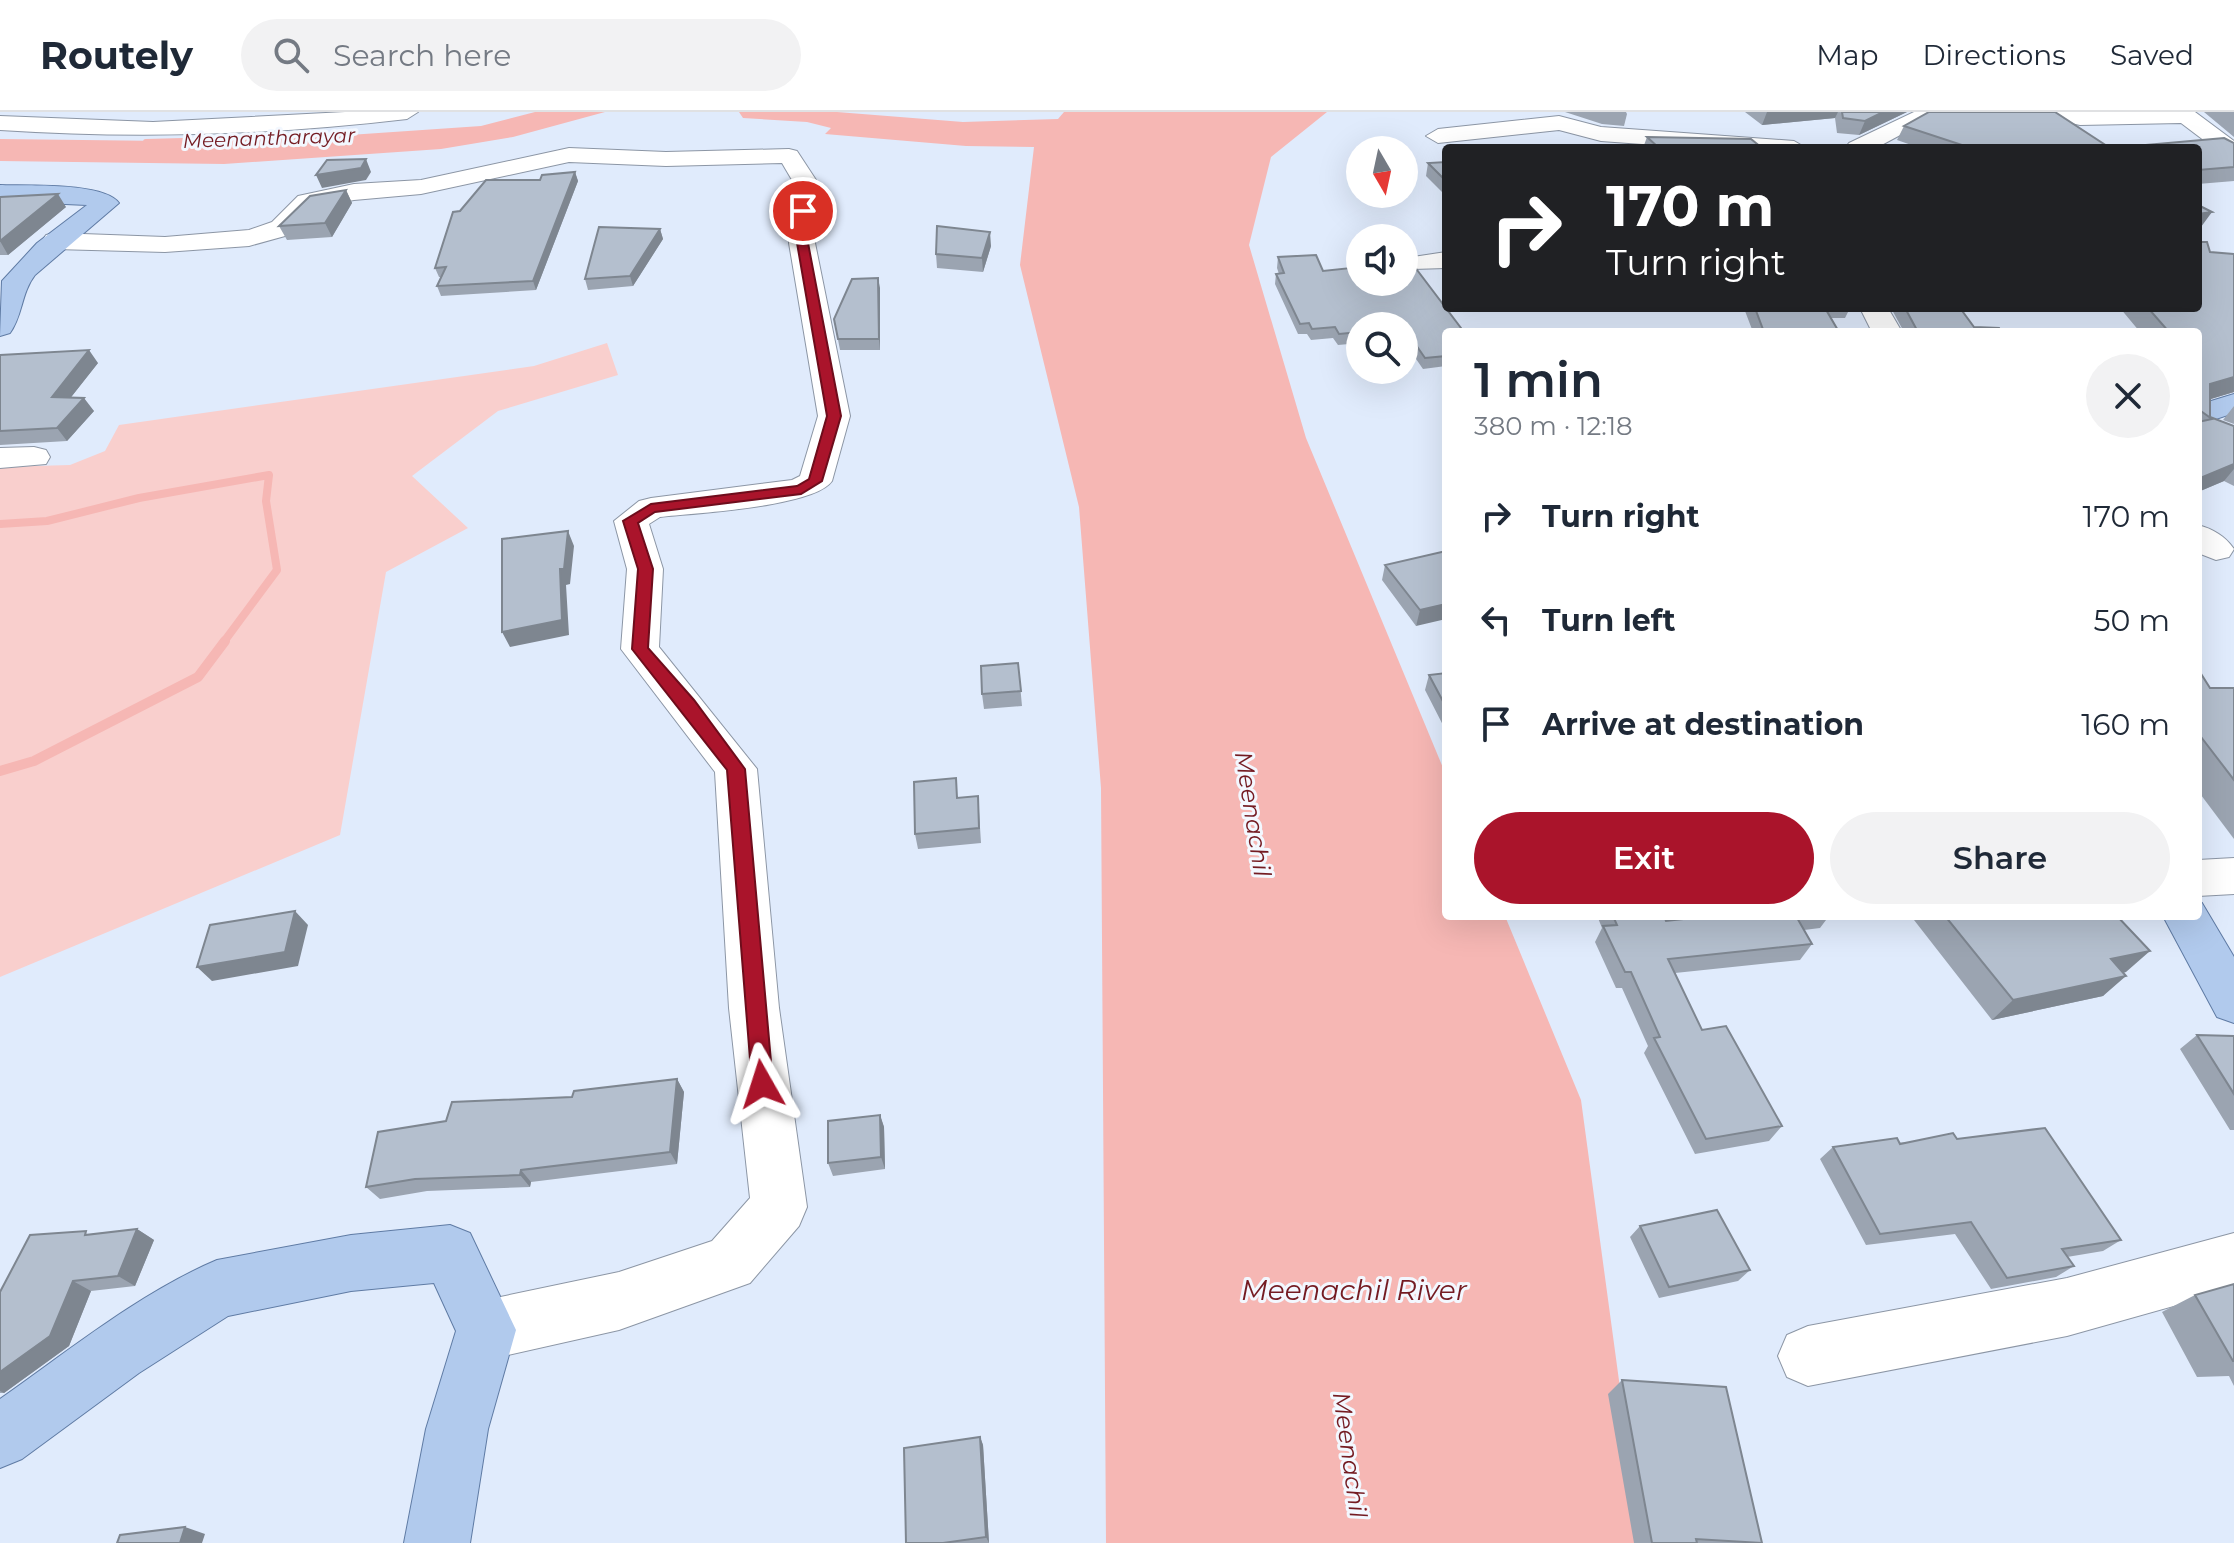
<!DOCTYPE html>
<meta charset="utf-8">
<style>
:root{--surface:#fff;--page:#f2f2f3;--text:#1f2937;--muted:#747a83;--line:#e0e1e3;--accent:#aa142b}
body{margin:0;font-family:Montserrat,sans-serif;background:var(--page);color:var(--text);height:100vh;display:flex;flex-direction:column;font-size:30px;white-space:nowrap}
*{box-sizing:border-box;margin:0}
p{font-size:26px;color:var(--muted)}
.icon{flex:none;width:44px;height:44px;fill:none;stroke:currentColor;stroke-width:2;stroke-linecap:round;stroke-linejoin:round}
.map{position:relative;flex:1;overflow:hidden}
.details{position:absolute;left:1442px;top:216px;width:760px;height:592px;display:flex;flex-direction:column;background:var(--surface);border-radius:8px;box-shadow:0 8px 32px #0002}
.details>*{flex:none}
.banner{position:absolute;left:1442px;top:32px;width:760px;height:168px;border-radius:8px;box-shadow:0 8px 32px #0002;background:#202124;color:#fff;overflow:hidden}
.needle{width:52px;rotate:171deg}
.controls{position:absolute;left:1346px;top:24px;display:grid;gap:16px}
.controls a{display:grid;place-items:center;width:72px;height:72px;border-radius:50%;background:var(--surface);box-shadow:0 8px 32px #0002;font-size:40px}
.pin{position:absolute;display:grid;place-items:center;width:68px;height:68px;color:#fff;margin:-34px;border:4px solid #fff;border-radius:50%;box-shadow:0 2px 8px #0007}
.me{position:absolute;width:88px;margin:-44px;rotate:354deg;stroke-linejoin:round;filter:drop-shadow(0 0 6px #0008)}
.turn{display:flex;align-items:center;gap:28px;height:168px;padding:0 32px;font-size:36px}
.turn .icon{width:104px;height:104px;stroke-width:2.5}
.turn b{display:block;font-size:56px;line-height:68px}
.round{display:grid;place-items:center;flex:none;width:84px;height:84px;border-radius:42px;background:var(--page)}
.headline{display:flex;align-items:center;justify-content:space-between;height:136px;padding:0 32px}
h1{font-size:48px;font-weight:600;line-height:60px}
.action{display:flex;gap:16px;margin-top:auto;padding:16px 32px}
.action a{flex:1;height:92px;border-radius:48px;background:var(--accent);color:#fff;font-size:32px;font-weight:600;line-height:92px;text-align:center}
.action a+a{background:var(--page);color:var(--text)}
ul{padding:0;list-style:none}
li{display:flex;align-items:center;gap:24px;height:104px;padding:0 32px}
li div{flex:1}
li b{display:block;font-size:30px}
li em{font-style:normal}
header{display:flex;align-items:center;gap:48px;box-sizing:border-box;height:112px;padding:0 40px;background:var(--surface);border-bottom:2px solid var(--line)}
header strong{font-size:38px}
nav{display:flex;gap:44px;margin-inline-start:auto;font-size:28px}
.search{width:560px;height:72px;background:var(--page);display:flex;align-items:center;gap:20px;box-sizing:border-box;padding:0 28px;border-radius:44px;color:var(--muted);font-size:30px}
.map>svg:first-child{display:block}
</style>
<header>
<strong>Routely</strong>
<div class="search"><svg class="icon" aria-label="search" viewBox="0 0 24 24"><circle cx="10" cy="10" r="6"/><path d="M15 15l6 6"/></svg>Search here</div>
<nav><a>Map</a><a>Directions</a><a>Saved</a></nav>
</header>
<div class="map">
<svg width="2234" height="1431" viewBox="0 0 2234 1431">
<rect width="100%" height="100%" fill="#e0ebfc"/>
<path fill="#f9cfcd" d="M607,231l11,32 -120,36 -86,65 56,52 -82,44 -46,263 -340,142v-510l70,-2 35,-14 14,-26 415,-59z"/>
<path fill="#f6b7b4" d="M535,0h70l-92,25 -72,12 -217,15 -224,-3v-22l248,3 233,-16z
M739,0h98l126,10 95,-3 6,-7h263l-56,45 -22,88 57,193 140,337v141h59l76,184 60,443h-535l-5,-755 -22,-281 -59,-242 14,-118 -68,-1 -141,-12 6,-6 -24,-6 -64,-4z"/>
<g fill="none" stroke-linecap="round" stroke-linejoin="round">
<path stroke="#f6b7b4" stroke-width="6" d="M146,30l184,-5"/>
<path stroke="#f6b7b4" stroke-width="8" d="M0,412l47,-3 92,-23 130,-23 -3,26 11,69 -54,73"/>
<path stroke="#f6b7b4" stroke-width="10" d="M0,659l34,-10 164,-84 27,-36"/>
<defs>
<path id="minor" d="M345,0h73l-11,7c-136,16 -271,20 -407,11v-14l153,6z
M1914,0h29l-67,36h-31l4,-5z
M2041,0h154l39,29v18l-8,-2 -45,-34 -101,2 -36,-8z
M1559,4l42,11 193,14 12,7h-109l-96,-7 -42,-11 -121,13 -12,-7 12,-7z
M569,36l97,4 123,-3 8,2 19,29 -1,63 35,173 -18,65c-18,26 -137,32 -172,36l-11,7 14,45 -4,78 98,122 22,239 28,199 -8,19 -49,57 -131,47 -133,30 -21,-9 -9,-21 9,-21 21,-9 133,-28 93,-31 38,-43 -21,-190 -14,-236 -94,-123 6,-80 -13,-48 25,-20 12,-3 141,-18 8,-4 18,-60 -29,-173 3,-63 -10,-17 -116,3 -97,-4 -148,32 -67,6 -39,7 -30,29 -36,10 -84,6 -110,-3 -9,-2 -4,-6 4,-6 9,-2 110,4 84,-7 23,-8 26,-26 56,-12 67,-4z
M1446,140v16l-33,1 -4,-6 4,-6z
M1860,196h28l14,24h-30z
M34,335l12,3 4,7 -4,7 -46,4v-20z
M2198,413c15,4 27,11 36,24l-5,8 -13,3 -18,-7z
M2234,746v36l-36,2v-36z
M2234,1121v56l-167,47 -259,50 -21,-9 -9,-21 9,-21 21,-9 259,-48z"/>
<path id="major" d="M0,73c26,1 104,-3 119,18l-84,72c-14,18 -12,40 -25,58l-10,3 2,-55 35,-38 50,-38 -87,-4z
M2234,282v19l-36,12v-20z
M2198,789l4,2 32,54v66l-17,-6 -54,-101h35z
M450,1113l20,8 46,97 -28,99 -18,114h-66l22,-114 30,-98 -22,-48 -83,8 -123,25 -89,57 -117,86 -22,9v-69c67,-47 141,-107 217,-139l134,-25z"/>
</defs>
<use href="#minor" stroke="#8c96a5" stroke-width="2"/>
<use href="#major" stroke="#5f7ba4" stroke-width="2"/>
<use href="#minor" fill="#fff" fill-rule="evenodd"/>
<use href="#major" fill="#b1caed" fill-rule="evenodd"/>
</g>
<path fill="#9ba4b1" d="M1565,0h61l1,2 -3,12 -22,-2z
M1745,0h162l-48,23 -22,-2 -2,-15 -73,7z
M2204,0h30v25z
M1904,14l206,22h-190l-23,-8z
M1647,25l115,11h-119z
M2234,31v38l-36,3v-36z
M1446,50v34l-20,-20 2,-13z
M575,60l3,9 -42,109 -95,6 -4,-10 5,-9h-3l-4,-9 25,-57 80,-31z
M346,78l6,13 -20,34 -45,3 -8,-14z
M0,85l66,10 -58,48h-8z
M660,117l3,10 -30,47 -45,4 -3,-11z
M991,134l-8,26 -46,-4 -1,-14z
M2210,140l24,2v138l-24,7v18l24,9v60l-10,-5 -26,11v-160h-58l-20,-24h78z
M1278,145l45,14 123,61v34l-23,3 -9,-13h-10v-30h-44v17l-22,2 -5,-7 -22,2 -4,-6h-9l-23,-50 1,-10h3l-2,-6z
M880,176v62h-40l-6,-31z
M1701,196h149l-5,10h-14l8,14h-86l-8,-21 -43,-1z
M1891,196h69l14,19 27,5h-97z
M0,243l98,8 -27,34 23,14 -27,30 -67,4z
M2234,294v18l-11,-4z
M1446,439l-30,75 -34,-46 3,-15z
M1018,551l4,43 -38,3 -2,-15z
M2198,557l12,19h24v151l-36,-48z
M1446,561v58l-21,-41 4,-15z
M978,684l3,47 -63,6 -3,-15 43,-36z
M1599,804h65l2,5 45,-5h118l-9,12 -16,2 8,14 -12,16 -125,13 27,57 80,96 -13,15 -74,13 -51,-101 4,-7 -26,-58h-6l-21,-46 7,-14 -4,-10z
M1917,804h200l9,56 -3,1 -20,23 -111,24 -78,-100z
M2197,923l37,1v94h-4l-50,-81z
M677,967l7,13 -7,72 -146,18 -1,5 -103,4 -47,8 -14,-12 206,-90z
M880,1003l4,12 1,42 -52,7 -5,-13z
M1957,1027l164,101 -18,11 -36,6 7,9 -18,11 -65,12 -36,-55 -89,11 -46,-86 13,-12z
M1640,1114l110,44 -12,11 -79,17 -29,-61z
M137,1117l17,11 -19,46 -44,5 -22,55 -65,47h-4v-101l91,-58z
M2234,1172v102l-5,-10 -32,1 -35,-65 33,-17z
M1622,1268l140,163h-128l-26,-149z
M980,1325l3,8 6,98h-83z"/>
<path fill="#7e8690" d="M1767,0h71l-3,6 -73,7z
M1883,0h24l-48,23 6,-14z
M366,47l5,13 -5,8 -44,8 -6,-13z
M575,60l3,9 -42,109 -3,-9z
M346,78l6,13 -20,34 -7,-14z
M58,82l8,13 -58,48 -8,-14z
M2212,100l-11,15 -3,1v-14z
M660,117l3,10 -30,47 -3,-10z
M990,120l1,14 -8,26 -1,-14z
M878,166l2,10v62l-1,-11z
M89,238l9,13 -37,47 -9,-13z
M2234,265v15l-36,11 12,-19z
M84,286l10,13 -27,30 -10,-13z
M2234,352v5l-10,12 -26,11v-13z
M568,419l6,15 -4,38 -4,1 3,50 -59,12 -8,-15 58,-63z
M1446,492v15l-30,7 4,-16z
M295,799l13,14 -10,41 -86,15 -15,-14z
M2150,839l-24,21 -37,8 22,-21z
M2126,864l-23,20 -111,24 21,-20z
M677,967l7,13 -7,72 -7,-12z
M880,1003l4,12 1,42 -4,-12z
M521,1058l10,12 -1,5 -10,-12z
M137,1117l17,11 -19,46 -17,-10z
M73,1169l18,10 -22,55 -65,47 -4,-2v-19z
M980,1325l3,8 6,98 -3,-6z
M185,1415l20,7 -3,9h-22z"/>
<path fill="#b4bfce" stroke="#7e8690" stroke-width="2" d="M1842,0h41l-18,9 -22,-3z
M1929,0h126l55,36h-139l-67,-22z
M1647,25l104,2 11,9h-103z
M2224,26l10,5v24l-36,3v-22h-86z
M366,47l-5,9 -45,7 11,-15z
M1446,50v19l-18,-18z
M575,60l-42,109 -96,5 9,-19 -11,1 18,-56 7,-1 26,-31h54l2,-5z
M346,78l-21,33 -46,3 31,-30z
M58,82l-58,47v-44z
M2198,93l14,7 -14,2z
M937,114l53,6 -8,26 -46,-4z
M599,115l61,2 -30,47 -45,3z
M2198,130h9l3,10 24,2v123l-24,7v33l24,9v38l-36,15v-50l1,-1 -1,-6 14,-3 -14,-10v-77h-29l-21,-24h50z
M1316,143l7,16 37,-4v15h44v-19l7,-1 53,70h-18v24l-21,2 -9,-13 -12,1v-20h-44v6l-21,2 -4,-7 -23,2 -3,-6 -9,1 -24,-50 8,-1 -6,-16z
M878,166l1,61h-41l-4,-20 18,-40z
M1755,196h70l14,24h-75z
M1905,196h55l14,19 25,1 2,4h-83z
M89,238l-37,47 32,1 -27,30 -57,3v-76z
M568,419l-4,38h-4l2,51 -60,12v-93z
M1446,439v53l-26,6 -35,-45z
M1018,551l3,28 -39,3 -1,-28z
M2198,557l12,19h24v92l-36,-47z
M1446,561v34l-17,-32z
M956,666l1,20 21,-2 1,32 -64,6 -1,-52z
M295,799l-10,41 -88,15 13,-42z
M1613,804h51l2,5 45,-5h87h-2l16,28 -144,15 34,71 24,-4 56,100 -76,13 -52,-101 6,-1 -29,-65h-6l-22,-46 14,-1z
M1945,804h172l33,35 -39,8 15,17 -113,24z
M2197,923l37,1v58z
M677,967l-7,73 -149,18 -1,5 -105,4 -49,8 12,-55 68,-11 6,-19 120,-5 2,-6z
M880,1003l1,42 -53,6v-42z
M2045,1016l76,112 -59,9 12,17 -67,12 -36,-56 -91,12 -47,-87 64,-9 3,6 53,-11 4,6z
M1717,1098l33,60 -81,17 -29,-61z
M137,1117l-19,47 -45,5 -23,55 -50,36v-80l30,-57 56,-4 -1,4z
M2234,1172v77h-1l-38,-66z
M1622,1268l104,7 36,156 -66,-4 1,4h-45z
M980,1325l6,100 -43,6h-37l-2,-95z
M185,1415l-5,16h-63l3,-8z"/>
<path fill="#aa142b" stroke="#6e0d1c" stroke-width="2" d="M803,96l5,3v32l33,173 -19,65 -21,13 -146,18 -17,11 15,46 -5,79 46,52 51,69 28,315 -3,7 -8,3 -7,-3 -3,-7 -25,-314 -95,-121 6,-80 -15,-48 28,-17 146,-18 12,-7 18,-63 -30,-173 1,-32z"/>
<g text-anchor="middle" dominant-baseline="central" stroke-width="6" stroke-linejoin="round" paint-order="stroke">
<g font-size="20" font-style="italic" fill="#741b22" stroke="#f3f8ff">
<text transform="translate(269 26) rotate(-2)">Meenantharayar</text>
</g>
<g font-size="24" font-style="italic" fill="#741b22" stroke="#f3f8ff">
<text transform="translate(1253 702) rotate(81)">Meenachil</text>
<text transform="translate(1350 1343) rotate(82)">Meenachil</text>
</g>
<g font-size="28" font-style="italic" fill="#741b22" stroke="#f3f8ff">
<text x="1354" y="1178">Meenachil River</text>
</g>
</g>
</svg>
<div class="controls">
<a><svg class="needle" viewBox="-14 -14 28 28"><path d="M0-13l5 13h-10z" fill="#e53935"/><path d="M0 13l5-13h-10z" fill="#747a83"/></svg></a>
<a><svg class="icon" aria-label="sound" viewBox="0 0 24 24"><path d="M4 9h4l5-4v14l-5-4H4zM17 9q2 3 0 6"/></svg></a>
<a><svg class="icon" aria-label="search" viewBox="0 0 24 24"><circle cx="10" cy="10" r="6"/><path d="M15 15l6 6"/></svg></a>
</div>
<div class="pin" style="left:803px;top:99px;background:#d93025"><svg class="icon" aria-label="arrive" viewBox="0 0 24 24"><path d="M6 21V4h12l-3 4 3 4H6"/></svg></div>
<svg class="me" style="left:762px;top:972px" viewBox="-20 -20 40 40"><path d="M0-17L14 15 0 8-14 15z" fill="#aa142b" stroke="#fff" stroke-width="4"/></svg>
<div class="banner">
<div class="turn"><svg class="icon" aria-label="right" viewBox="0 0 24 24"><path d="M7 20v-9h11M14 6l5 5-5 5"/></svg><div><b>170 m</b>Turn right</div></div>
</div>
<section class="details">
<div class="headline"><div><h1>1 min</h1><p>380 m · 12:18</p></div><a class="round"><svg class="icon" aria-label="close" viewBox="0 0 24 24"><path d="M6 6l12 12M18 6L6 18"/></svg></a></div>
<ul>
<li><svg class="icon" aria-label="right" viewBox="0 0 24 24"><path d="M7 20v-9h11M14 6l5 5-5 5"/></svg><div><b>Turn right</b></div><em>170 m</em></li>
<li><svg class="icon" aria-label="left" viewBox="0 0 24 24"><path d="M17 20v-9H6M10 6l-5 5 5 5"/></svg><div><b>Turn left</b></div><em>50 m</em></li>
<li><svg class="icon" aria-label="arrive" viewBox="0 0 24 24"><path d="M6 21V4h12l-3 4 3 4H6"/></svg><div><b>Arrive at destination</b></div><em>160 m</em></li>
</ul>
<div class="action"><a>Exit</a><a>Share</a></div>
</section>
</div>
